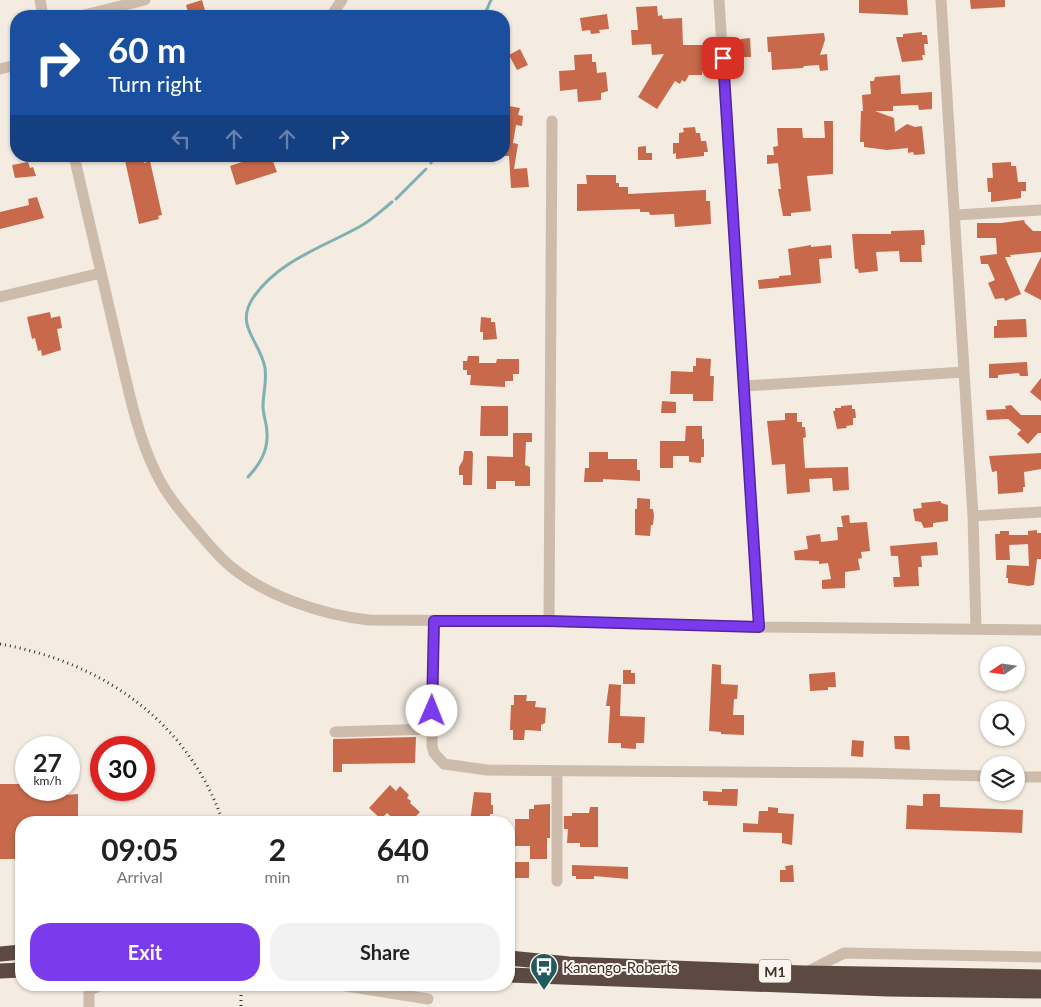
<!DOCTYPE html>
<style>
:root{--surface:#fff;--page:#f2f2f2;--text:#222;--muted:#767676;--accent:#7c3aed}
body{margin:0;font-family:Lato,sans-serif;background:var(--page);color:var(--text);height:100vh;display:flex;flex-direction:column;font-size:19px;white-space:nowrap}
*{box-sizing:border-box;margin:0}
p{font-size:16px;color:var(--muted)}
.icon{flex:none;width:28px;height:28px;fill:none;stroke:currentColor;stroke-width:2;stroke-linecap:round;stroke-linejoin:round}
.map{position:relative;flex:1;overflow:hidden}
.side{position:absolute;left:15px;top:816px;width:500px;height:175px;display:flex;flex-direction:column;background:var(--surface);border-radius:20px;box-shadow:0 1px 4px #0004}
.side>*{flex:none}
.guide{position:absolute;left:10px;top:10px;width:500px;height:152px;border-radius:20px;box-shadow:0 1px 4px #0004;background:#1a4fa0;color:#fff;overflow:hidden}
.needle{width:32px;rotate:257deg}
.tools{position:absolute;left:980px;top:646px;display:grid;gap:10px}
.tools a{display:grid;place-items:center;width:45px;height:45px;border-radius:50%;background:var(--surface);box-shadow:0 1px 4px #0004;font-size:25px}
.speed{position:absolute;left:15px;top:736px;display:flex;gap:10px;font-size:25px;font-weight:700;text-align:center}
.speed>*{display:grid;place-content:center;width:65px;height:65px;border-radius:50%;background:var(--surface);box-shadow:0 1px 4px #0004;line-height:1}
.speed small{font-size:12px;font-weight:400}
.speed .limit{border:8px solid #d22;background:#fff;color:#111}
.pin{position:absolute;display:grid;place-items:center;width:42px;height:42px;color:#fff;margin:-21px;border-radius:10px;box-shadow:0 2px 8px #0006}
.me{position:absolute;width:55px;margin:-28px;rotate:1deg;stroke-linejoin:round;filter:drop-shadow(0 0 4px #0008)}
.turn{display:flex;align-items:center;gap:18px;height:105px;padding:0 15px;font-size:22px}
.turn .icon{width:65px;height:65px;stroke-width:2.5}
.turn b{display:block;font-size:35px;line-height:42px}
.lanes{display:flex;align-items:center;height:48px;padding:0 15px;background:#0003;justify-content:center;gap:25px;direction:ltr}
.lanes .off{opacity:.35}
.eta{display:flex;justify-content:space-evenly;align-items:center;height:85px;text-align:center}
.eta b{font-size:30px;font-weight:700;line-height:35px}
.action{display:flex;gap:10px;margin-top:auto;padding:10px 15px}
.action a{flex:1;height:58px;border-radius:20px;background:var(--accent);color:#fff;font-size:20px;font-weight:700;line-height:58px;text-align:center}
.action a+a{background:var(--page);color:var(--text)}
.map>svg:first-child{display:block}
</style>
<div class="map">
<svg width="1041" height="1007" viewBox="0 0 1041 1007">
<rect width="100%" height="100%" fill="#f4ebe1"/>
<g fill="none" stroke-linecap="round" stroke-linejoin="round">
<path stroke="#7fb0b2" stroke-width="3" d="M484,16l7,-16
M431,163l2,-7
M396,199l30,-30
M248,477c12,-13 20,-26 19,-44 0,-9 -4,-18 -4,-27 0,-12 4,-25 2,-38 -4,-26 -31,-42 -12,-70 25,-37 68,-50 106,-71 12,-6 23,-17 33,-25"/>
</g>
<path fill="#c8694b" d="M202,0l4,14 -17,2 -3,-11z
M859,0h48l1,15 -49,-2z
M970,0h35v7l-34,2z
M657,6l1,10 4,-1 1,4 19,-1 1,27h26v22h-4l1,4h-4v4h-13l-4,7 -3,-2 -2,4 -5,-3 -18,28 -19,-12 26,-43 -12,1 -1,-11 -19,1 -1,-15h7l-2,-23z
M607,14l2,15 -10,1 1,3 -9,1 -1,-4 -8,1 -2,-13z
M922,32v3h5l1,9h-4l1,11h-3l1,5 -21,2 -6,-25h7v-3z
M824,33l1,7 -5,15 7,-1 1,16 -8,1 -1,-6 -15,1 -1,2 -31,2 -1,-18h-3l-1,-15z
M750,38l1,19h-10v-18z
M520,49l8,16 -11,5 -8,-15z
M592,54v8h4l1,11 9,-1 2,19 -7,2v7l-23,2 -1,-13 -17,2 -1,-20 16,-1 -1,-15z
M900,75l1,19 31,-2v17l-13,1 -1,-5 -25,1v5h-18l19,7 1,14 12,-8 8,3 7,-1 3,28 -11,1 -1,-3 -5,1v-5l-21,2 -23,-3v-5h-4l1,-31h2l-1,-16 9,-1 -1,-13h4l1,-4z
M509,106l11,2 -2,7 5,1 -1,10 -6,-1 -3,18 5,1 -4,25 13,-1 2,19 -18,1 -2,-32h-5v-45l3,1z
M824,121h9v53l-26,2 4,35 -20,2v3h-8l-5,-27h3l-3,-26 -11,1v-9h7l-1,-8 5,-1 -1,-18h25l1,10h22z
M695,127l1,6h4l1,8h5l2,11h-4v4l-28,3v-6l-3,1v-11h6v-10l5,-1 -1,-4z
M646,146v7h6v7h-14v-13z
M124,156h19l1,7 6,-2 12,54 -4,1 1,3 -20,5z
M260,156h11l6,16 -41,13 -6,-19z
M28,162l2,6 3,-1 3,9 -21,2 -3,-13z
M1011,162v4h5l2,16h8v9h-5v7l-30,4v-10h-3l-1,-14h6l-1,-15z
M586,175h30v8h3v4h9v7l78,-4v11h4l1,23 -36,3 -1,-13 -24,1 -1,-3h-9v-3l-63,2v-27h10z
M37,197l7,21 -44,11v-17l29,-7 -1,-6z
M1024,220l1,3 8,8h8v21l-31,3 1,2h-6l16,37 -16,7 -1,-3 -9,1 -7,-16 7,-3 -7,-16h-7l-1,-8 17,-2 -1,-16h-19v-15h24z
M924,230l1,15h-4l1,17h-22l-1,-11 -23,1 2,19 -19,2 -1,-4h-3l-3,-35h39v-3z
M811,245v2l20,-2 1,13 -13,1 2,24 -62,6 -1,-9 21,-2v-2l12,-1 -3,-26z
M1041,257v43l-17,-9z
M50,312l1,6 9,-2 2,12 -5,1 4,21 -19,6 -1,-6 -3,1 -3,-13 -3,1 -5,-22z
M481,317l10,1v4h4l2,17 -14,1v-8h-3z
M1024,319h2l1,18 -33,1v-12h3v-6z
M468,356h11v7h17l1,-4h22v15h-6v7h-8v6l-35,-2 1,-10h-4v-5h-4v-9h4z
M696,358l15,1 -1,17h4l-1,25h-20v-7h-23l1,-23 22,1v-6h3z
M1027,362l1,14h-8l-1,-3 -21,2v3h-9v-14z
M1041,378v23l-11,-9z
M662,401l14,1v11h-15z
M852,405v4h3l1,9h-3v7l-7,1 1,2 -10,1 -4,-18h2v-3h6v-2z
M1011,405l10,10h20v18h-3l-10,11 -11,-10 4,-4 -13,-11 -21,1 -1,-10 20,-1 -1,-3z
M481,406h27v30h-28z
M785,413h12v9h5v5h3l1,10 -3,1 2,30 43,-1 1,23 -16,1 -1,-13 -23,1 1,13 -23,2 -2,-30 -13,1 -5,-44 18,-1z
M686,426h16v13h2v18h-3v6l-12,-1v-6h-16v12h-13v-27h25z
M513,433h19v9h-6l-1,23 5,2v19h-15v-5h-19v8h-9v-33l26,1z
M464,451h8l1,3 -1,31h-9v-10h-4v-8l4,-7z
M589,452h19v7h29v11h3v11l-37,-2v3h-19l1,-14h4z
M1041,453v16l-17,3 1,15h-2v5l-25,2 -1,-23 -5,1 -3,-16z
M637,498l13,1v10h3l1,7 -1,9h-2l-1,11 -15,-1v-26h2z
M941,501v2l7,2v16l-15,2v4l-9,1 -3,-6 -6,-1 -2,-12 9,-1 -1,-5z
M849,515l1,8 17,-1 3,29 -9,1 1,6 -4,1 2,11 -15,2v16l-23,1v-9l9,-1 -3,-16 -9,1v-3l-24,-1 -1,-9 14,-2 -2,-13 14,-2 1,8 17,-2 -1,-13h6l-2,-11z
M1037,530v3h4v26h-4l-3,26 -5,1 -21,-3v-5h-2l1,-13 22,1 -1,-22 -19,1 1,15h-14l-1,-26h5v-3h9v4h19v-4z
M937,542l1,13 -17,1 1,11h-4l1,19 -25,1 -1,-10h7l-2,-21h-7l-1,-10z
M712,664l9,1v19l17,1 -1,14h-3l-1,16h11v20l-23,-1v-2l-12,-1z
M623,670h8v3h4v11h-12z
M835,672l1,15h-8v3l-18,1 -1,-17z
M609,684l12,1 -1,31 25,1 -1,26h-8v6l-15,-1v-5h-13l2,-34v-3h-4z
M514,695h13l-1,6h10l-1,6 11,1 -1,15 -4,2v6l-16,-1 -1,10h-11v-10h-3l1,-25h3z
M894,736h15l1,14 -15,-1z
M416,737l-1,26 -73,1v8h-9v-33z
M852,740l12,1 -1,16 -12,-1z
M0,784h26v6h38l1,5 13,-1v28h-57v37h-21z
M390,785l6,6 4,-5 9,9 -2,3 4,3 -1,2 10,9 -10,10 -6,-3 -4,3h-3l-10,-9 -6,6 -12,-11z
M722,789h16l-1,17 -29,-1v-4h-5v-10l19,1z
M474,792l17,1v12h2v9h-3l-1,8h-19z
M923,794h17v13l83,3 -1,23 -116,-4 1,-24 16,1z
M550,804v34h-3v21h-17v-13h-15v-27h14v-10h5v-4z
M590,807h8v40h-18v-4h-13l1,-14h-4v-13h8v-3h17z
M768,807l10,1v5l16,1 -2,31 -10,-2v-10l-39,-1v-9l15,1 1,-13h9z
M512,862h17v16h-17z
M572,865l56,2v12l-34,-3v3h-18v-3h-4z
M793,865l1,17h-14v-12h6l-1,-4z"/>
<g fill="none" stroke-linecap="round" stroke-linejoin="round">
<path stroke="#cdbbac" stroke-width="11" d="M40,0l3,16
M719,0l40,627
M941,0l32,516 3,113
M80,16l65,-16
M331,16l11,-16
M0,69l16,-4
M74,156c14,61 28,121 42,181 11,45 19,92 39,134 9,20 24,39 39,56 11,13 22,27 36,39 36,30 92,49 139,54l180,1 210,6 282,3
M956,215l85,-5
M0,297l101,-24
M745,386l219,-14
M973,516l68,-4
M434,621l-2,125 2,7 10,11 43,6 377,3 125,3
M549,621l3,-500
M335,732l97,-3
M557,772v109
M1016,777h25
M805,973l39,-20 197,4
M89,985v22
M340,985l88,14
M89,990l13,-5"/>
<path stroke="#5c4a42" stroke-width="15" d="M0,954l21,-2
M509,958l60,6 235,9 237,4
M0,971l21,-1
M509,975l379,14 153,2"/>
<path stroke="#3b302b" stroke-width="3" stroke-dasharray="1 4" stroke-linecap="butt" d="M0,644c102,18 188,77 223,178
M241,985v22"/>
</g>
<g fill="none" stroke-linecap="round" stroke-linejoin="round">
<defs>
<path id="route" d="M432,711l2,-90h115l210,6 -36,-569"/>
</defs>
<use href="#route" stroke="#51269a" stroke-width="12"/>
<use href="#route" stroke="#7c3aed" stroke-width="9"/>
</g>
<defs>
<symbol id="bus-pin" viewBox="-11 -11 22 30"><path d="M0 17L-7.5 6A9.5 9.5 0 1 1 7.5 6Z" fill="#1f5a5e" stroke="#fbf5ee"/><path d="M-5-6H5V4H4V6H2V4H-2V6H-4V4H-5ZM-3.5-4V0h7V-4ZM-3.5 1.2v1.5H-2V1.2ZM2 1.2v1.5H3.5V1.2Z" fill="#fff"/></symbol>
</defs>
<g fill-rule="evenodd">
<use href="#bus-pin" x="528" y="951" width="32" height="43"/>
</g>
<g text-anchor="middle" dominant-baseline="central" stroke-width="4" stroke-linejoin="round" paint-order="stroke">
<rect fill="#fbf5ee" stroke="#756b66" stroke-width="1" x="759" y="959.5" width="32" height="23" rx="4"/>
<g font-size="14" font-weight="bold" fill="#3b302b">
<text x="775" y="971">M1</text>
</g>
<g font-size="15" fill="#3b302b" stroke="#fbf5ee" text-anchor="start">
<text x="563" y="967">Kanengo-Roberts</text>
</g>
</g>
</svg>
<div class="tools">
<a><svg class="needle" viewBox="-14 -14 28 28"><path d="M0-13l5 13h-10z" fill="#e53935"/><path d="M0 13l5-13h-10z" fill="#767676"/></svg></a>
<a><svg class="icon" aria-label="search" viewBox="0 0 24 24"><circle cx="10" cy="10" r="6"/><path d="M15 15l6 6"/></svg></a>
<a><svg class="icon" aria-label="layers" viewBox="0 0 24 24"><path d="M12 4l9 5-9 5-9-5zM3 14l9 5 9-5"/></svg></a>
</div>
<div class="speed"><div>27<small>km/h</small></div><div class="limit">30</div></div>
<div class="pin" style="left:723px;top:58px;background:#d93025"><svg class="icon" aria-label="arrive" viewBox="0 0 24 24"><path d="M6 21V4h12l-3 4 3 4H6"/></svg></div>
<svg class="me" style="left:432px;top:711px" viewBox="-20 -20 40 40"><circle r="19" fill="#fff"/><path d="M0-13L10 11 0 6-10 11z" fill="#7c3aed"/></svg>
<div class="guide">
<div class="turn"><svg class="icon" aria-label="right" viewBox="0 0 24 24"><path d="M7 20v-9h11M14 6l5 5-5 5"/></svg><div><b>60 m</b>Turn right</div></div>
<div class="lanes"><svg class="icon off" aria-label="left" viewBox="0 0 24 24"><path d="M17 20v-9H6M10 6l-5 5 5 5"/></svg><svg class="icon off" aria-label="ahead" viewBox="0 0 24 24"><path d="M12 20V5M6 11l6-6 6 6"/></svg><svg class="icon off" aria-label="ahead" viewBox="0 0 24 24"><path d="M12 20V5M6 11l6-6 6 6"/></svg><svg class="icon" aria-label="right" viewBox="0 0 24 24"><path d="M7 20v-9h11M14 6l5 5-5 5"/></svg></div>
</div>
<section class="side">
<div class="eta">
<div><b>09:05</b><p>Arrival</p></div>
<div><b>2</b><p>min</p></div>
<div><b>640</b><p>m</p></div>
</div>
<div class="action"><a>Exit</a><a>Share</a></div>
</section>
</div>
